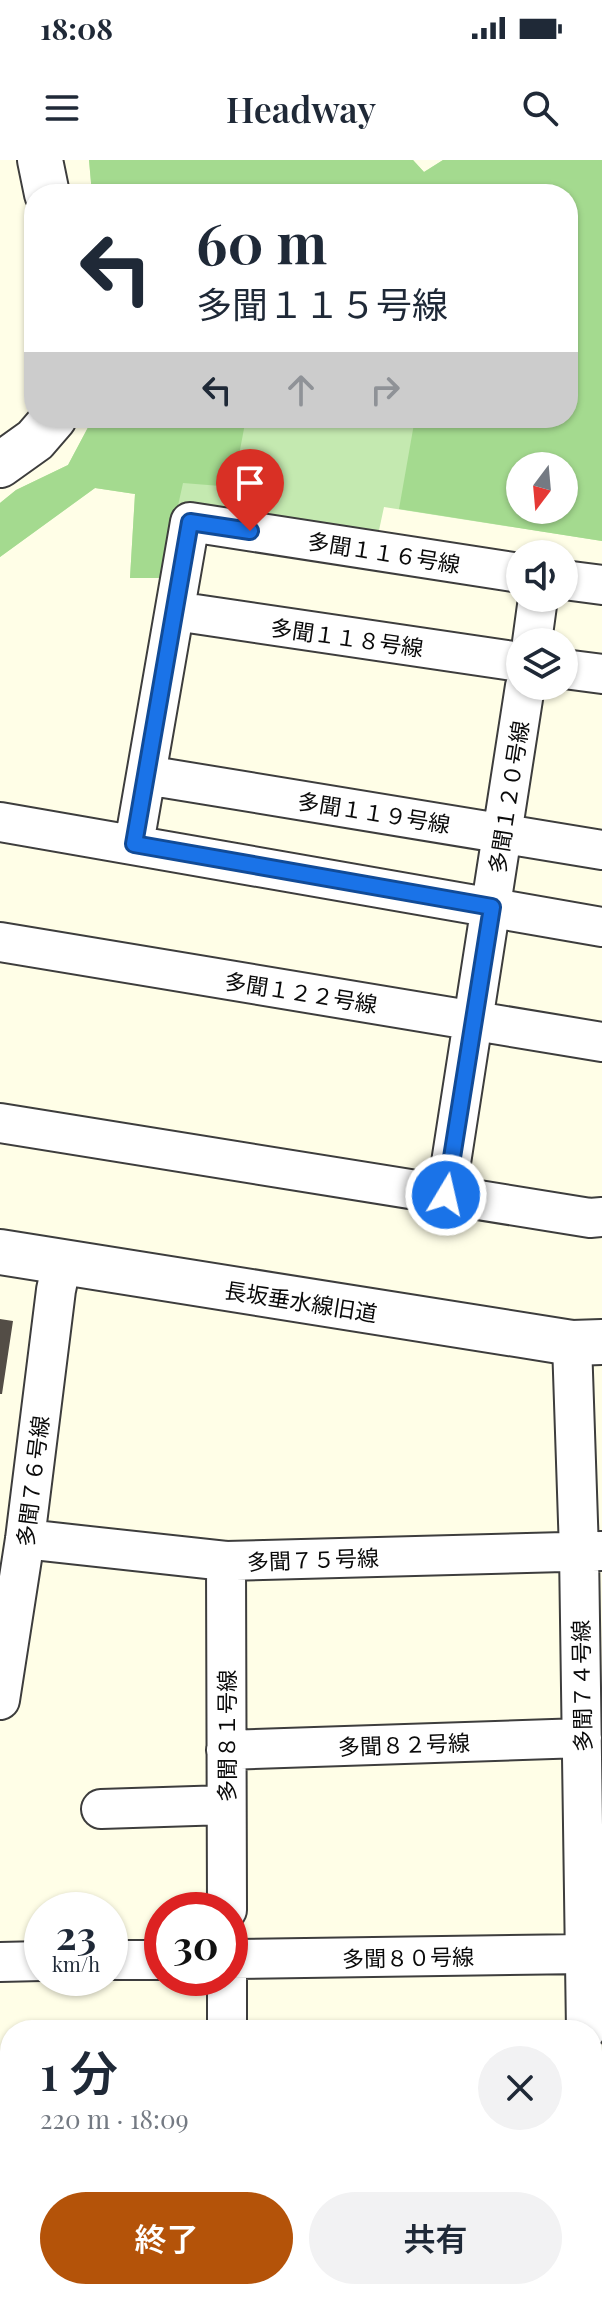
<!DOCTYPE html>
<html lang="ja">
<meta charset="utf-8">
<style>
:root{--surface:#fff;--page:#f2f2f3;--text:#1f2937;--muted:#747a83;--accent:#b45309}
body{margin:0;font-family:"Playfair Display","Noto Sans JP",serif;background:var(--page);color:var(--text);height:100vh;display:flex;flex-direction:column;font-size:30px;white-space:nowrap}
*{box-sizing:border-box;margin:0}
p{font-size:26px;color:var(--muted)}
.icon{flex:none;width:44px;height:44px;fill:none;stroke:currentColor;stroke-width:2;stroke-linecap:round;stroke-linejoin:round}
.map{position:relative;flex:1;overflow:hidden}
.panel{position:absolute;left:0px;top:1860px;width:602px;height:280px;display:flex;flex-direction:column;background:var(--surface);border-radius:32px 32px 0 0;box-shadow:0 2px 6px #0004}
.panel>*{flex:none}
.top-card{position:absolute;left:24px;top:24px;width:554px;height:244px;border-radius:32px;box-shadow:0 2px 6px #0004;background:#fff;color:var(--text);overflow:hidden}
.needle{width:52px;rotate:196deg}
.tools{position:absolute;left:506px;top:292px;display:grid;gap:16px}
.tools a{display:grid;place-items:center;width:72px;height:72px;border-radius:50%;background:var(--surface);box-shadow:0 2px 6px #0004;font-size:40px}
.speed{position:absolute;left:24px;top:1732px;display:flex;gap:16px;font-size:40px;font-weight:700;text-align:center}
.speed>*{display:grid;place-content:center;width:104px;height:104px;border-radius:50%;background:var(--surface);box-shadow:0 2px 6px #0004;line-height:1}
.speed small{font-size:20px;font-weight:400}
.speed .limit{border:12px solid #d22;background:#fff;color:#111}
.pin{position:absolute;display:grid;place-items:center;width:68px;height:68px;color:#fff;margin:-82px -34px;border-radius:50% 50% 50% 0;rotate:-45deg;box-shadow:0 0 8px #0007}
.pin .icon{rotate:45deg}
.me{position:absolute;width:88px;margin:-44px;rotate:9deg;stroke-linejoin:round;filter:drop-shadow(0 0 6px #0008)}
.turn{display:flex;align-items:center;gap:28px;height:168px;padding:0 40px;font-size:36px}
.turn .icon{width:104px;height:104px;stroke-width:2.5}
.turn b{display:block;font-size:56px;line-height:68px}
.lanes{display:flex;align-items:center;height:76px;padding:0 40px;background:#0003;justify-content:center;gap:40px;direction:ltr}
.lanes .off{opacity:.35}
.round{display:grid;place-items:center;flex:none;width:84px;height:84px;border-radius:42px;background:var(--page)}
.overview{display:flex;align-items:center;justify-content:space-between;height:136px;padding:0 40px}
h1{font-size:48px;font-weight:600;line-height:60px}
.primary-button{display:flex;gap:16px;margin-top:auto;padding:16px 40px}
.primary-button a{flex:1;height:92px;border-radius:48px;background:var(--accent);color:#fff;font-size:32px;font-weight:600;line-height:92px;text-align:center}
.primary-button a+a{background:var(--page);color:var(--text)}
.status{display:flex;justify-content:space-between;align-items:center;height:56px;padding:0 40px;background:var(--surface);direction:ltr}
.status svg{height:22px;fill:currentColor}
header{display:flex;justify-content:space-between;align-items:center;height:104px;padding:0 40px;background:var(--surface);font-size:36px;font-weight:600}
.map>svg:first-child{display:block}
</style>
<div class="status"><b>18:08</b><svg viewBox="0 0 49 12"><path d="M0 12V9h3v3zM5 12V6h3v6zM10 12V3h3v9zM15 12V0h3v12zM26 1h20v11H26zM47 4h2v5h-2z"/></svg></div>
<header><svg class="icon" aria-label="menu" viewBox="0 0 24 24"><path d="M4 6h16M4 12h16M4 18h16"/></svg>Headway<svg class="icon" aria-label="search" viewBox="0 0 24 24"><circle cx="10" cy="10" r="6"/><path d="M15 15l6 6"/></svg></header>
<div class="map">
<svg width="602" height="2140" viewBox="0 0 602 2140">
<rect width="100%" height="100%" fill="#fffee7"/>
<path fill="#c4e9b0" fill-rule="evenodd" d="M89,0h324l11,12 19,-12h159v381l-218,-34 -6,28 -200,-28 -16,71h-32l5,-84 -40,-6 -95,69v-54l16,-13 52,-25 25,-47h475v-224h-476zM520,306h44v44h-44z"/>
<path fill="#a4da8f" fill-rule="evenodd" d="M89,0h324l11,12 19,-12h159v381l-203,-32 16,-91h153v-224h-476zM520,306h44v44h-44z
M93,258h153l-13,69 -50,-4 -21,95h-32l5,-84 -40,-6 -95,69v-54l16,-13 52,-25z"/>
<path fill="#534d46" d="M0,1159l13,2 -11,73h-2z
M0,1892h10v69h-10z"/>
<g fill="none" stroke-linecap="round" stroke-linejoin="round">
<defs>
<path id="minor" d="M564,420l38,5
M175,451l345,51
M532,482l6,-44
M564,509l38,5
M146,615l456,75
M0,662l602,105
M134,684l56,-322 330,51
M0,782l602,100
M0,963l590,95 12,-1
M446,1035l79,-509
M572,1183l7,208 7,479
M25,1379l201,22 376,-10
M226,1401l1,349
M0,1540l25,-161 31,-249 6,-28
M226,1590l356,-12
M101,1649l125,-4
M230,1799l355,-5
M110,1800h52
M0,1802l42,-1
M227,1818v52
M592,1979h10
M0,1985h10"/>
<path id="tertiary" d="M40,0l7,34
M0,305l35,-25 19,-22
M0,1092l572,91 30,-1"/>
</defs>
<use href="#minor" stroke="#3d3d3d" stroke-width="42"/>
<use href="#tertiary" stroke="#3d3d3d" stroke-width="48"/>
<use href="#minor" stroke="#fff" stroke-width="38"/>
<use href="#tertiary" stroke="#fff" stroke-width="44"/>
</g>
<g fill="none" stroke-linecap="round" stroke-linejoin="round">
<defs>
<path id="route" d="M250,371l-60,-9 -56,322 358,63 -46,288"/>
</defs>
<use href="#route" stroke="#114b97" stroke-width="20"/>
<use href="#route" stroke="#1a73e8" stroke-width="14"/>
</g>
<g text-anchor="middle" dominant-baseline="central" stroke-width="8" stroke-linejoin="round" paint-order="stroke">
<g font-size="22" fill="#0a0a0a" stroke="#fff">
<text transform="translate(384 392) rotate(9)">多聞１１６号線</text>
<text transform="translate(347 477) rotate(8)">多聞１１８号線</text>
<text transform="translate(508 637) rotate(-81)">多聞１２０号線</text>
<text transform="translate(374 652) rotate(9)">多聞１１９号線</text>
<text transform="translate(301 832) rotate(9)">多聞１２２号線</text>
<text transform="translate(301 1141) rotate(9)">長坂垂水線旧道</text>
<text transform="translate(32 1321) rotate(-83)">多聞７６号線</text>
<text transform="translate(313 1399) rotate(-2)">多聞７５号線</text>
<text transform="translate(581 1526) rotate(-91)">多聞７４号線</text>
<text transform="translate(226 1576) rotate(-90)">多聞８１号線</text>
<text transform="translate(404 1584) rotate(-2)">多聞８２号線</text>
<text transform="translate(408 1797) rotate(-1)">多聞８０号線</text>
</g>
</g>
</svg>
<div class="tools">
<a><svg class="needle" viewBox="-14 -14 28 28"><path d="M0-13l5 13h-10z" fill="#e53935"/><path d="M0 13l5-13h-10z" fill="#747a83"/></svg></a>
<a><svg class="icon" aria-label="sound" viewBox="0 0 24 24"><path d="M4 9h4l5-4v14l-5-4H4zM17 9q2 3 0 6"/></svg></a>
<a><svg class="icon" aria-label="layers" viewBox="0 0 24 24"><path d="M12 4l9 5-9 5-9-5zM3 14l9 5 9-5"/></svg></a>
</div>
<div class="speed"><div>23<small>km/h</small></div><div class="limit">30</div></div>
<div class="pin" style="left:250px;top:371px;background:#d93025"><svg class="icon" aria-label="arrive" viewBox="0 0 24 24"><path d="M6 21V4h12l-3 4 3 4H6"/></svg></div>
<svg class="me" style="left:446px;top:1035px" viewBox="-20 -20 40 40"><circle r="17" fill="#1a73e8" stroke="#fff" stroke-width="3"/><path d="M0-11L8 9 0 5-8 9z" fill="#fff"/></svg>
<div class="top-card">
<div class="turn"><svg class="icon" aria-label="left" viewBox="0 0 24 24"><path d="M17 20v-9H6M10 6l-5 5 5 5"/></svg><div><b>60 m</b>多聞１１５号線</div></div>
<div class="lanes"><svg class="icon" aria-label="left" viewBox="0 0 24 24"><path d="M17 20v-9H6M10 6l-5 5 5 5"/></svg><svg class="icon off" aria-label="ahead" viewBox="0 0 24 24"><path d="M12 20V5M6 11l6-6 6 6"/></svg><svg class="icon off" aria-label="right" viewBox="0 0 24 24"><path d="M7 20v-9h11M14 6l5 5-5 5"/></svg></div>
</div>
<section class="panel">
<div class="overview"><div><h1>1 分</h1><p>220 m · 18:09</p></div><a class="round"><svg class="icon" aria-label="close" viewBox="0 0 24 24"><path d="M6 6l12 12M18 6L6 18"/></svg></a></div>
<div class="primary-button"><a>終了</a><a>共有</a></div>
</section>
</div>
